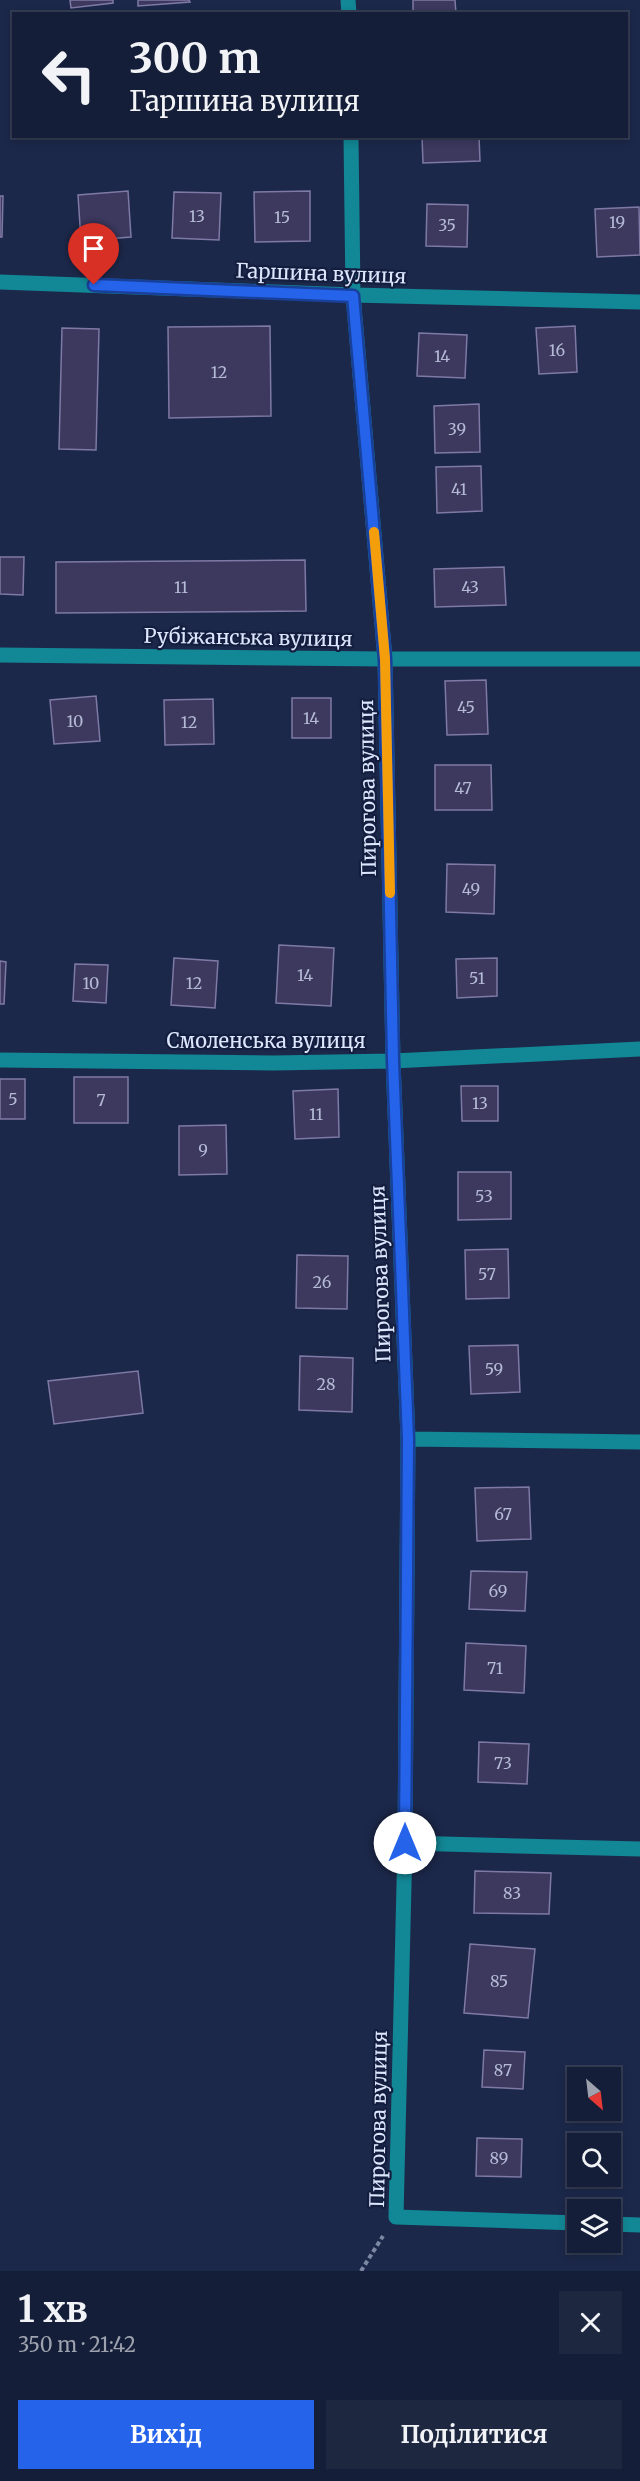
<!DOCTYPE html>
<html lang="uk">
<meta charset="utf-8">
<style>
:root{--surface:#151e38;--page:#1e2740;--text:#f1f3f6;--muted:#9da2ae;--line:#343c53;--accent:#2563eb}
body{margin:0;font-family:Merriweather,serif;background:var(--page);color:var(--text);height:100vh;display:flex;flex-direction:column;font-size:22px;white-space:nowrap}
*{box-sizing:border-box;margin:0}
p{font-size:20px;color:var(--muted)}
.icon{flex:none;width:33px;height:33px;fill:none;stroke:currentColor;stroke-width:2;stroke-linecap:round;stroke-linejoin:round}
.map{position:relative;height:2271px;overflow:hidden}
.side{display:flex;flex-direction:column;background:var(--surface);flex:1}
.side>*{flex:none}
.top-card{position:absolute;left:12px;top:12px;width:616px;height:126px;border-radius:0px;box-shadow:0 3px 9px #0003,0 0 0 2px var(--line);background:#151e38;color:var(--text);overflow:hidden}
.needle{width:39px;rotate:152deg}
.controls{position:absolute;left:567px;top:2067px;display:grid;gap:12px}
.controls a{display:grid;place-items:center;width:54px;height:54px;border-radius:0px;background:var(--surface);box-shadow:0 3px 9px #0003,0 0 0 2px var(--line);font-size:30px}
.pin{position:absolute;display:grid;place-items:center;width:51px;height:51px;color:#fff;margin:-62px -26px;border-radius:50% 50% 50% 0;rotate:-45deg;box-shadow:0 0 6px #0007}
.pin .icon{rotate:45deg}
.me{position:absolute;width:66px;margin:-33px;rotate:0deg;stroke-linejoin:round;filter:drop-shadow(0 0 4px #0008)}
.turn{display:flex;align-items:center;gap:21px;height:126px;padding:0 18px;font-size:27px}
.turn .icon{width:78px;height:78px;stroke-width:2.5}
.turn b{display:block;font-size:42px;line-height:51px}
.round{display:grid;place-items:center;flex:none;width:63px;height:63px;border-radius:0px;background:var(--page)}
.head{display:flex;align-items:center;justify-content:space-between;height:102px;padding:0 18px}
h1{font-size:36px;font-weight:700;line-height:45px}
.cta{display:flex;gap:12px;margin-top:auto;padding:12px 18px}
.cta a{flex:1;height:69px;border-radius:0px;background:var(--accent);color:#fff;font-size:24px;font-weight:700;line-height:69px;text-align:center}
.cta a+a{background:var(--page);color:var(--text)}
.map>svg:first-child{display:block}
</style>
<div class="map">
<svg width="640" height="2271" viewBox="0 0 640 2271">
<rect width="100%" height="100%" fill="#1c284a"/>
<path fill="#3c385e" stroke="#7e7aa5" stroke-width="1.5" d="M70,0h43v3l-42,5z
M138,0h51l1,2 -52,4z
M413,0h42l1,14h-43z
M422,136h57l1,25 -57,2z
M128,191l3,46 -50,4 -3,-46z
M310,191v50l-55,1 -1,-50z
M174,192l47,1 -2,47 -47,-2z
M0,196h3l-1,41h-2z
M427,204l41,1 -1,42 -41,-1z
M639,207l1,48 -43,2 -2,-48z
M270,326l1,90 -102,2 -1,-91z
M575,326l2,46 -38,2 -3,-46z
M62,328l37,1 -3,121 -37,-1z
M419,333l48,2 -2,43 -48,-2z
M479,404l1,48 -45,1 -1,-47z
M481,466l1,45 -45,2 -1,-46z
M0,557h24l-1,38 -23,-1z
M305,560l1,51 -250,2v-51z
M504,567l2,38 -71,2 -1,-38z
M486,680l2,54 -41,1 -2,-54z
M96,696l4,45 -46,3 -4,-44z
M292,698h39v40h-39z
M213,699l1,45 -49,1 -1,-45z
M435,765h56l1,45h-57z
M447,864l48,1 -1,49 -48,-2z
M279,945l55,3 -3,58 -55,-3z
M174,958l44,3 -3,47 -44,-3z
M497,958v38l-40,2 -1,-39z
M0,961l6,1 -2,42h-4z
M75,964l33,1 -2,38 -33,-2z
M74,1077h54v46h-54z
M0,1079h25v40h-25z
M461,1086h37v35h-36z
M338,1089l1,48 -44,2 -2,-48z
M226,1125l1,49 -48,1v-49z
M458,1172h53v47l-53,1z
M508,1249l1,49 -43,1 -1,-49z
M297,1255l51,1 -1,53 -51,-1z
M518,1345l2,47 -49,2 -2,-48z
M300,1356l53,2 -1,54 -53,-2z
M138,1371l5,42 -89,11 -6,-43z
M529,1487l2,52 -54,2 -2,-53z
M471,1571l56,1 -2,39 -56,-2z
M466,1643l60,3 -2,47 -60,-3z
M479,1742l50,2 -2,40 -49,-2z
M475,1871l76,2 -2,41 -75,-1z
M470,1944l65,5 -7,69 -64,-5z
M484,2050l41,2 -2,37 -41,-2z
M477,2138l45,1 -1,38 -45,-1z"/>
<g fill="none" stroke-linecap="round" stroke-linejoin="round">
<path stroke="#7c87a3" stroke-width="4" stroke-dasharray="4.5 3" stroke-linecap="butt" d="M361,2271l22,-35"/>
<path stroke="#128795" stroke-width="15" d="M348,0l1,14
M351,136l2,159 32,364 8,402 15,378 -3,404 -9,374 182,6
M0,282l353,13 287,7
M0,655l385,4h255
M0,1060l273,3 120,-2 247,-12
M408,1439l232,3
M405,1843l235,6
M610,2224l30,1"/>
</g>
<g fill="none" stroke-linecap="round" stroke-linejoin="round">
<defs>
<path id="route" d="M94,285l259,11 32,363 8,402 15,378 -3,404"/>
</defs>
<use href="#route" stroke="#184099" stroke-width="15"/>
<use href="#route" stroke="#2563eb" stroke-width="10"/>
<path stroke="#f59e0b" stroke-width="10" d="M374,532l11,127 5,234"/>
</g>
<g text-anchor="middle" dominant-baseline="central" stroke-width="4.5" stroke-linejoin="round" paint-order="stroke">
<g font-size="16" fill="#b4bad5">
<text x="197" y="216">13</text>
<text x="282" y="217">15</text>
<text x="617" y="222">19</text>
<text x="447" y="225">35</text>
<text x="557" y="350">16</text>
<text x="442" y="356">14</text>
<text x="219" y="372">12</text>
<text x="457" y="429">39</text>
<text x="459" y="489">41</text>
<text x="181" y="587">11</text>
<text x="470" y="587">43</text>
<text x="466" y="707">45</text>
<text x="311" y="718">14</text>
<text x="75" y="721">10</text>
<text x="189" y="722">12</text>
<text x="463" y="788">47</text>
<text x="471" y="889">49</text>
<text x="305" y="975">14</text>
<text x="477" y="978">51</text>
<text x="91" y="983">10</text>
<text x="194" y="983">12</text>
<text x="13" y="1099">5</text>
<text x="101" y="1100">7</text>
<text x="480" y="1103">13</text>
<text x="316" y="1114">11</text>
<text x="203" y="1150">9</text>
<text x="484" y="1196">53</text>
<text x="487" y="1274">57</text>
<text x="322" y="1282">26</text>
<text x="494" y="1369">59</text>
<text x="326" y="1384">28</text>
<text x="503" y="1514">67</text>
<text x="498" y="1591">69</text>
<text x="495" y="1668">71</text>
<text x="503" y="1763">73</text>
<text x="512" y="1893">83</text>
<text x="499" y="1981">85</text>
<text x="503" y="2070">87</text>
<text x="499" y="2158">89</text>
</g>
<g font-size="20" fill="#dce6fd" stroke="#131e3f">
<text transform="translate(321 273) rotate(2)">Гаршина вулиця</text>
<text transform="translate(248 637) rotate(1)">Рубіжанська вулиця</text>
<text transform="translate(367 788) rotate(-91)">Пирогова вулиця</text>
<text x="266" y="1040">Смоленська вулиця</text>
<text transform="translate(380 1274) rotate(-92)">Пирогова вулиця</text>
<text transform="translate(378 2119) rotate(-89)">Пирогова вулиця</text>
</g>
</g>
</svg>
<div class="controls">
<a><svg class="needle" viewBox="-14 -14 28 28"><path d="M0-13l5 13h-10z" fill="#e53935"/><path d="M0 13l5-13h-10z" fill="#9da2ae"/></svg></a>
<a><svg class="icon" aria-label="search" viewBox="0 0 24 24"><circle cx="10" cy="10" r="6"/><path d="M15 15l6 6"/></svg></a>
<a><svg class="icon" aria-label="layers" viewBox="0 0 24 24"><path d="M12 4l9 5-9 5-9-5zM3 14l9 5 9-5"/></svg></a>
</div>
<div class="pin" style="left:94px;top:285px;background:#d93025"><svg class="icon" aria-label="arrive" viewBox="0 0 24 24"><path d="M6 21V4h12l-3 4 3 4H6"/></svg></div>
<svg class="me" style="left:405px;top:1843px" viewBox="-20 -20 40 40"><circle r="19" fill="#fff"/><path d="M0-13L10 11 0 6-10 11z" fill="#2563eb"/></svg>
<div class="top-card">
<div class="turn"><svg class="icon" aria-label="left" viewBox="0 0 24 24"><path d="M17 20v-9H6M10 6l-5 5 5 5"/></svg><div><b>300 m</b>Гаршина вулиця</div></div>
</div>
</div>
<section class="side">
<div class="head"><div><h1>1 хв</h1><p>350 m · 21:42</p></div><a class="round"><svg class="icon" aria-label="close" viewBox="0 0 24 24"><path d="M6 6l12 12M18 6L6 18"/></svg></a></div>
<div class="cta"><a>Вихід</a><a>Поділитися</a></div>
</section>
